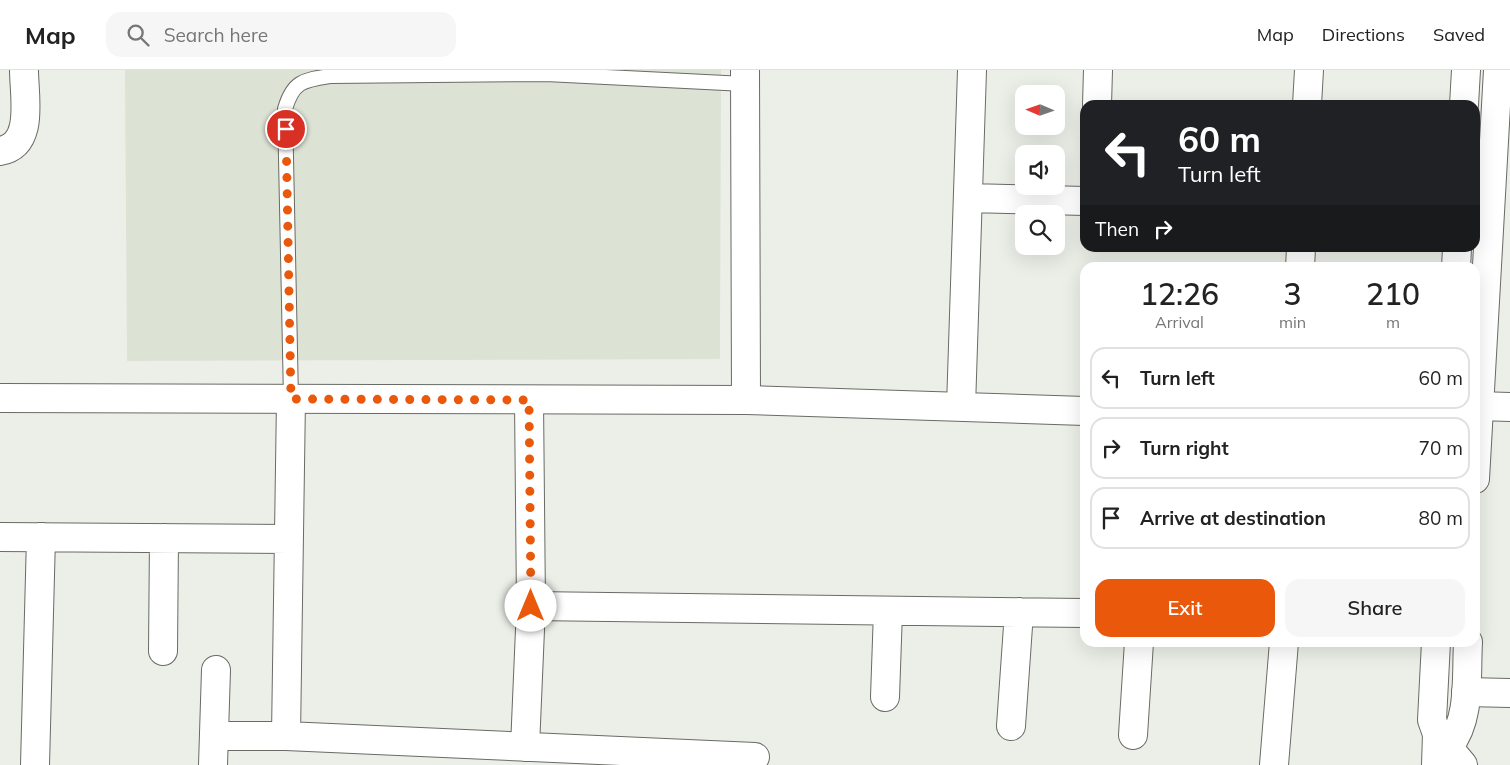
<!DOCTYPE html>
<style>
:root{--surface:#fff;--page:#f6f6f6;--text:#222;--muted:#767676;--line:#e0e0e0;--accent:#ea580c}
body{margin:0;font-family:Mulish,sans-serif;background:var(--page);color:var(--text);height:100vh;display:flex;flex-direction:column;font-size:19px;white-space:nowrap}
*{box-sizing:border-box;margin:0}
p{font-size:16px;color:var(--muted)}
.icon{flex:none;width:28px;height:28px;fill:none;stroke:currentColor;stroke-width:2;stroke-linecap:round;stroke-linejoin:round}
.map{position:relative;flex:1;overflow:hidden}
.panel{position:absolute;left:1080px;top:192px;width:400px;height:385px;display:flex;flex-direction:column;background:var(--surface);border-radius:15px;box-shadow:0 5px 20px #0002}
.panel>*{flex:none}
.guide{position:absolute;left:1080px;top:30px;width:400px;height:152px;border-radius:15px;box-shadow:0 5px 20px #0002;background:#202124;color:#fff;overflow:hidden}
.needle{width:32px;rotate:272deg}
.controls{position:absolute;left:1015px;top:15px;display:grid;gap:10px}
.controls a{display:grid;place-items:center;width:50px;height:50px;border-radius:10px;background:var(--surface);box-shadow:0 5px 20px #0002;font-size:25px}
.pin{position:absolute;display:grid;place-items:center;width:42px;height:42px;color:#fff;margin:-21px;border:2px solid #fff;border-radius:50%;box-shadow:0 1px 5px #0007}
.me{position:absolute;width:55px;margin:-28px;rotate:0deg;stroke-linejoin:round;filter:drop-shadow(0 0 4px #0008)}
.turn{display:flex;align-items:center;gap:18px;height:105px;padding:0 15px;font-size:22px}
.turn .icon{width:65px;height:65px;stroke-width:2.5}
.turn b{display:block;font-size:35px;line-height:42px}
.then{display:flex;align-items:center;height:48px;padding:0 15px;background:#0003;gap:10px;font-size:19px}
.eta{display:flex;justify-content:space-evenly;align-items:center;height:85px;text-align:center}
.eta b{font-size:30px;font-weight:600;line-height:35px}
.button{display:flex;gap:10px;margin-top:auto;padding:10px 15px}
.button a{flex:1;height:58px;border-radius:15px;background:var(--accent);color:#fff;font-size:20px;font-weight:600;line-height:58px;text-align:center}
.button a+a{background:var(--page);color:var(--text)}
ul{padding:0;list-style:none}
li{display:flex;align-items:center;gap:15px;height:62px;margin:0 10px 8px;padding:0 5px;border:2px solid var(--line);border-radius:15px}
li div{flex:1}
li b{display:block;font-size:19px}
li em{font-style:normal}
header{display:flex;align-items:center;gap:30px;box-sizing:border-box;height:70px;padding:0 25px;background:var(--surface);border-bottom:1px solid var(--line)}
header strong{font-size:24px}
nav{display:flex;gap:28px;margin-inline-start:auto;font-size:18px}
.search{width:350px;height:45px;background:var(--page);display:flex;align-items:center;gap:12px;box-sizing:border-box;padding:0 18px;border-radius:15px;color:var(--muted);font-size:19px}
.map>svg:first-child{display:block}
</style>
<header>
<strong>Map</strong>
<div class="search"><svg class="icon" aria-label="search" viewBox="0 0 24 24"><circle cx="10" cy="10" r="6"/><path d="M15 15l6 6"/></svg>Search here</div>
<nav><a>Map</a><a>Directions</a><a>Saved</a></nav>
</header>
<div class="map">
<svg width="1510" height="695" viewBox="0 0 1510 695">
<rect width="100%" height="100%" fill="#ecefe8"/>
<path fill="#dce2d4" d="M125,0h596l-1,289 -593,2z"/>
<g fill="none" stroke-linecap="round" stroke-linejoin="round">
<defs>
<path id="service" d="M291,329l-6,-290c8,-28 19,-29 45,-33l216,-2 199,10"/>
<path id="minor" d="M1097,35l1,-35
M1307,35l2,-35
M0,81c35,-6 24,-54 24,-81
M968,128l117,3
M1300,198l1,-20
M746,330l339,11
M1478,336l32,1
M961,337l11,-337
M0,467l289,2
M531,536l554,7
M163,581l1,-113
M1466,622l44,1
M885,627l3,-86
M1011,656l8,-114
M1133,665l6,-93
M214,666h72l469,21
M286,666l5,-337
M525,677l6,-141 -2,-206
M35,695l6,-228
M213,695l3,-95
M1274,695l10,-123
M1436,695l1,-31"/>
<path id="tertiary" d="M1464,35l2,-35
M1456,198l1,-20
M0,328l746,2 -1,-330
M1475,409l23,-409
M1436,572l-4,78 5,14 26,31
M1449,676c22,-27 17,-70 19,-104"/>
</defs>
<use href="#service" stroke="#696b65" stroke-width="16"/>
<use href="#minor" stroke="#696b65" stroke-width="30"/>
<use href="#tertiary" stroke="#696b65" stroke-width="30"/>
<use href="#service" stroke="#fff" stroke-width="14"/>
<use href="#minor" stroke="#fff" stroke-width="28"/>
<use href="#tertiary" stroke="#fff" stroke-width="28"/>
</g>
<g fill="none" stroke-linecap="round" stroke-linejoin="round">
<path stroke="#ea580c" stroke-width="9" stroke-dasharray="0 16.2" d="M286,59l5,270 238,1 2,206"/>
</g>
</svg>
<div class="controls">
<a><svg class="needle" viewBox="-14 -14 28 28"><path d="M0-13l5 13h-10z" fill="#e53935"/><path d="M0 13l5-13h-10z" fill="#767676"/></svg></a>
<a><svg class="icon" aria-label="sound" viewBox="0 0 24 24"><path d="M4 9h4l5-4v14l-5-4H4zM17 9q2 3 0 6"/></svg></a>
<a><svg class="icon" aria-label="search" viewBox="0 0 24 24"><circle cx="10" cy="10" r="6"/><path d="M15 15l6 6"/></svg></a>
</div>
<div class="pin" style="left:286px;top:59px;background:#d93025"><svg class="icon" aria-label="arrive" viewBox="0 0 24 24"><path d="M6 21V4h12l-3 4 3 4H6"/></svg></div>
<svg class="me" style="left:531px;top:536px" viewBox="-20 -20 40 40"><circle r="19" fill="#fff"/><path d="M0-13L10 11 0 6-10 11z" fill="#ea580c"/></svg>
<div class="guide">
<div class="turn"><svg class="icon" aria-label="left" viewBox="0 0 24 24"><path d="M17 20v-9H6M10 6l-5 5 5 5"/></svg><div><b>60 m</b>Turn left</div></div>
<div class="then">Then<svg class="icon" aria-label="right" viewBox="0 0 24 24"><path d="M7 20v-9h11M14 6l5 5-5 5"/></svg></div>
</div>
<section class="panel">
<div class="eta">
<div><b>12:26</b><p>Arrival</p></div>
<div><b>3</b><p>min</p></div>
<div><b>210</b><p>m</p></div>
</div>
<ul>
<li><svg class="icon" aria-label="left" viewBox="0 0 24 24"><path d="M17 20v-9H6M10 6l-5 5 5 5"/></svg><div><b>Turn left</b></div><em>60 m</em></li>
<li><svg class="icon" aria-label="right" viewBox="0 0 24 24"><path d="M7 20v-9h11M14 6l5 5-5 5"/></svg><div><b>Turn right</b></div><em>70 m</em></li>
<li><svg class="icon" aria-label="arrive" viewBox="0 0 24 24"><path d="M6 21V4h12l-3 4 3 4H6"/></svg><div><b>Arrive at destination</b></div><em>80 m</em></li>
</ul>
<div class="button"><a>Exit</a><a>Share</a></div>
</section>
</div>
